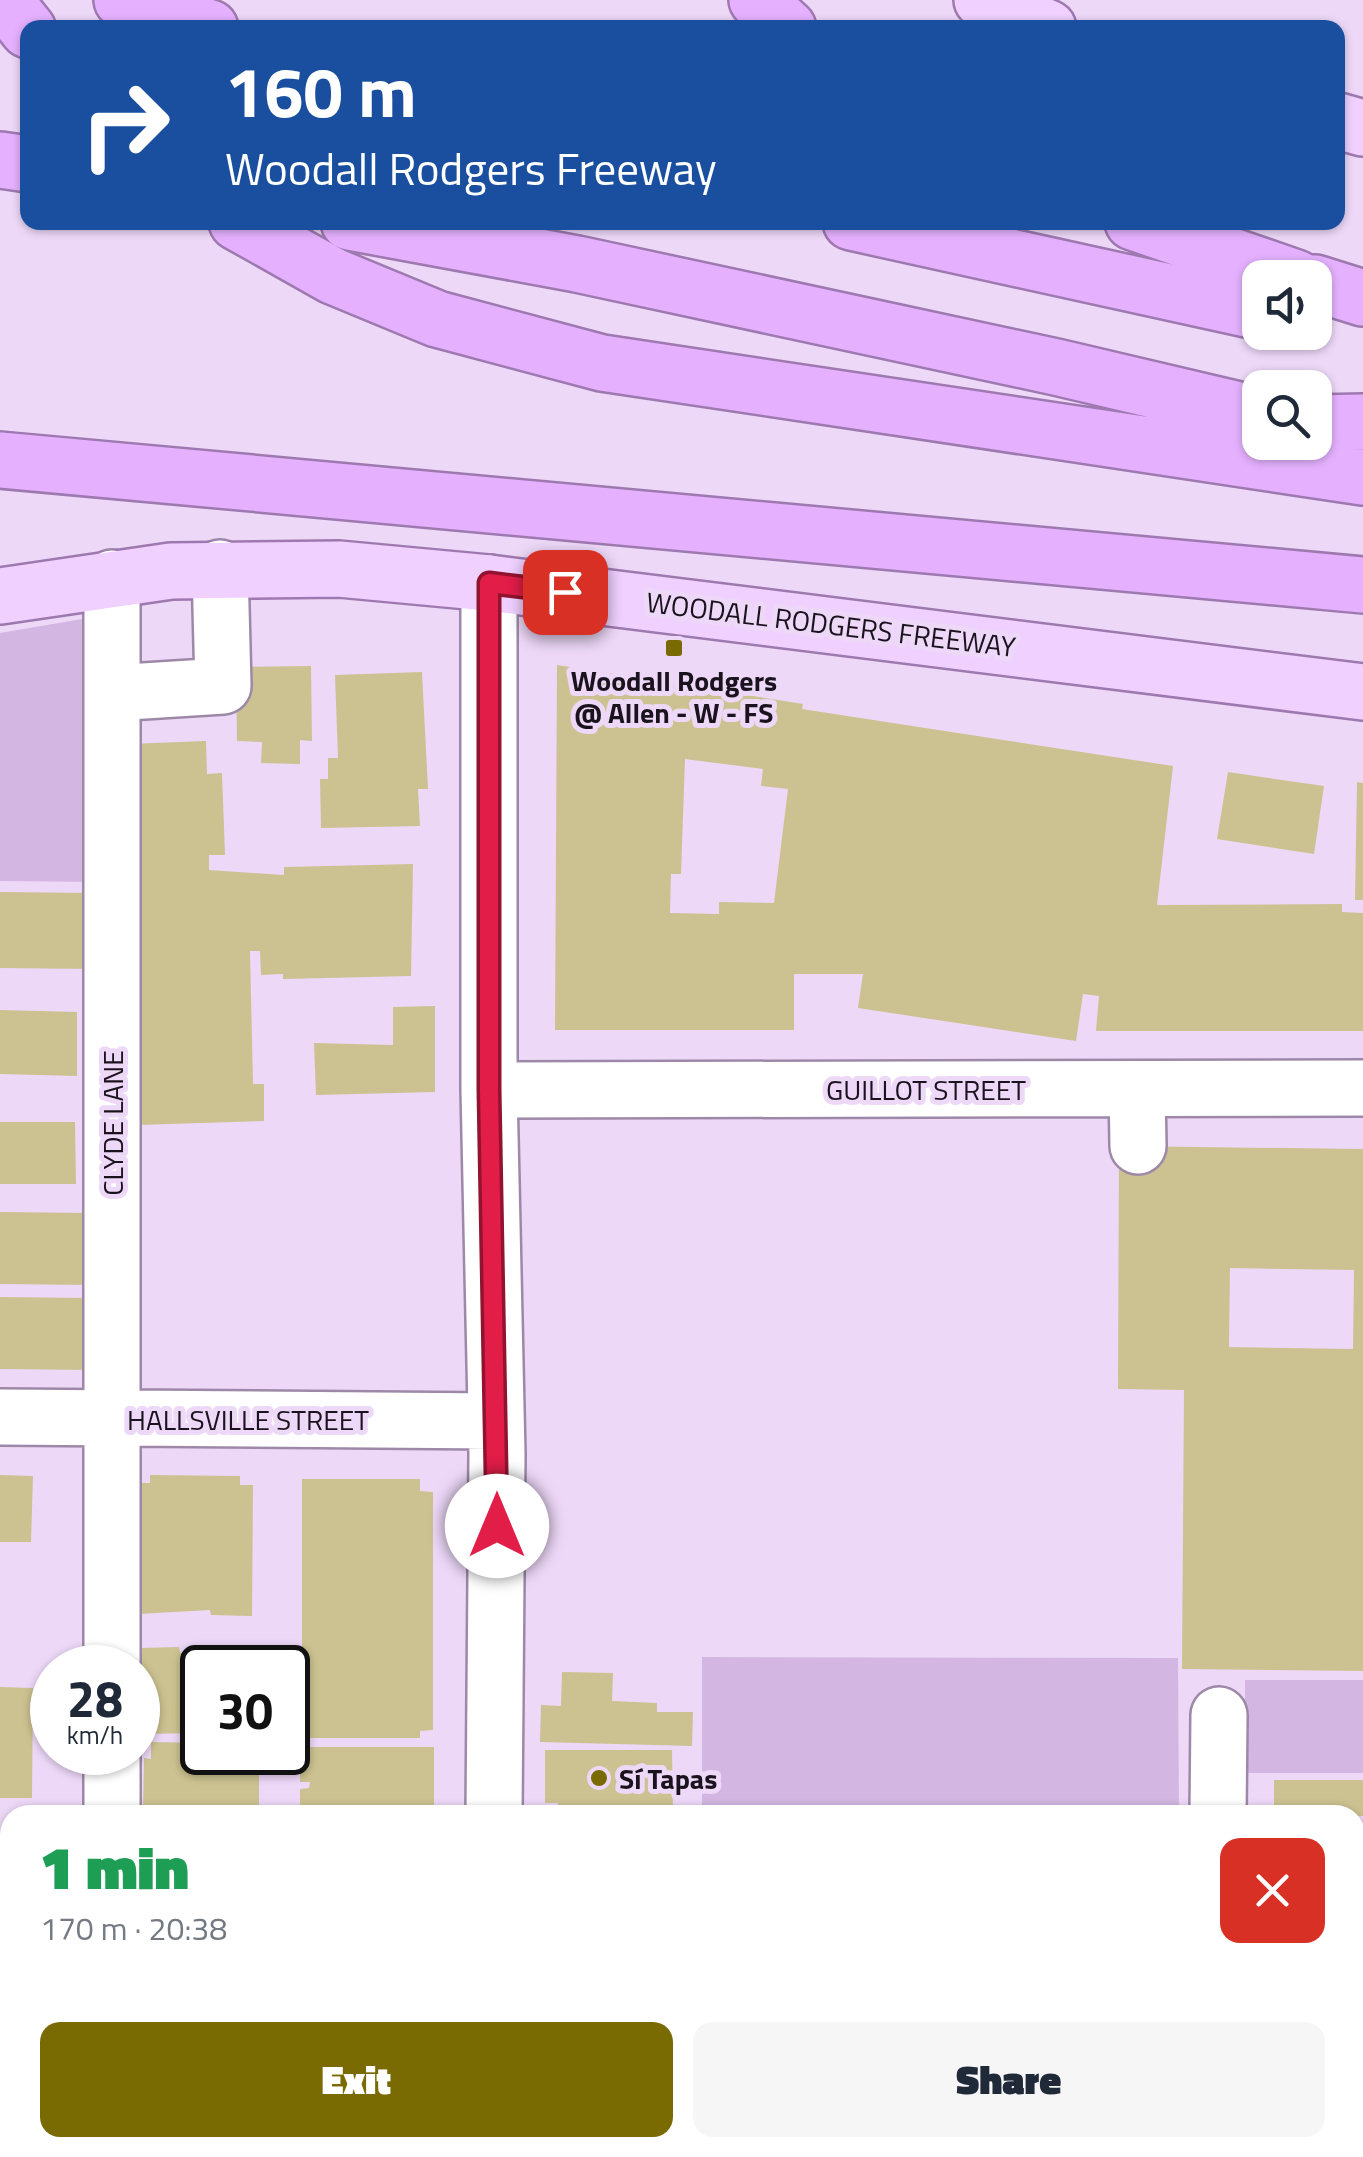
<!DOCTYPE html>
<meta charset="utf-8">
<style>
:root{--surface:#fff;--page:#f6f6f7;--text:#1f2937;--muted:#747a83;--accent:#7a6a02}
body{margin:0;font-family:"Titillium Web",sans-serif;background:var(--page);color:var(--text);height:100vh;display:flex;flex-direction:column;font-size:38px;white-space:nowrap}
*{box-sizing:border-box;margin:0}
p{font-size:32px;color:var(--muted)}
.icon{flex:none;width:55px;height:55px;fill:none;stroke:currentColor;stroke-width:2;stroke-linecap:round;stroke-linejoin:round}
.map{position:relative;flex:1;overflow:hidden}
.panel{position:absolute;left:0px;top:1805px;width:1365px;height:352px;display:flex;flex-direction:column;background:var(--surface);border-radius:30px 30px 0 0;box-shadow:0 2px 8px #0004}
.panel>*{flex:none}
.hud{position:absolute;left:20px;top:20px;width:1325px;height:210px;border-radius:20px;box-shadow:0 2px 8px #0004;background:#1a4fa0;color:#fff;overflow:hidden}
.fabs{position:absolute;left:1242px;top:260px;display:grid;gap:20px}
.fabs a{display:grid;place-items:center;width:90px;height:90px;border-radius:20px;background:var(--surface);box-shadow:0 2px 8px #0004;font-size:50px}
.speed{position:absolute;left:30px;top:1645px;display:flex;gap:20px;font-size:50px;font-weight:700;text-align:center}
.speed>*{display:grid;place-content:center;width:130px;height:130px;border-radius:50%;background:var(--surface);box-shadow:0 2px 8px #0004;line-height:1}
.speed small{font-size:25px;font-weight:400}
.speed .limit{border:5px solid #111;border-radius:15px;background:#fff;color:#111}
.pin{position:absolute;display:grid;place-items:center;width:85px;height:85px;color:#fff;margin:-42px;border-radius:20px;box-shadow:0 5px 15px #0006}
.me{position:absolute;width:110px;margin:-55px;rotate:0deg;stroke-linejoin:round;filter:drop-shadow(0 0 8px #0008)}
.turn{display:flex;align-items:center;gap:35px;height:210px;padding:0 40px;font-size:45px}
.turn .icon{width:130px;height:130px;stroke-width:2.5}
.turn b{display:block;font-size:70px;line-height:85px}
.round{display:grid;place-items:center;flex:none;width:105px;height:105px;border-radius:20px;background:var(--page)}
.headline{display:flex;align-items:center;justify-content:space-between;height:170px;padding:0 40px}
h1{font-size:60px;font-weight:800;line-height:75px;color:#1e9e55}
.button{display:flex;gap:20px;margin-top:auto;padding:20px 40px}
.button a{flex:1;height:115px;border-radius:20px;background:var(--accent);color:#fff;font-size:40px;font-weight:800;line-height:115px;text-align:center}
.button a+a{background:var(--page);color:var(--text)}
.map>svg:first-child{display:block}
</style>
<div class="map">
<svg width="1363" height="2157" viewBox="0 0 1363 2157">
<rect width="100%" height="100%" fill="#edd8f8"/>
<path fill="#d3b7e2" d="M82,619l9,4 12,259 -103,-1v-248z
M702,1657l476,1 1,157h-477z
M1245,1680h118v93h-118z"/>
<path fill="#ccc291" fill-rule="evenodd" d="M557,665l246,39 -1,5 371,57 -16,139 185,-1v8l21,1v118h-267l3,-35 -16,-2 -7,47 -218,-33 5,-34h-69v56h-239zM685,759l78,10 -2,17 27,3 -14,114 -55,-1v12l-49,-1 1,-39h10z
M311,666l1,75 -12,-1v24l-39,-1 1,-21 -25,-1 -1,-74z
M422,672l6,117h-10l2,37 -99,2 -1,-49h8v-21h10l-3,-83z
M206,741l1,33 15,-1 3,82h-16v15l75,5v-8l129,-3 -2,112 -128,3v-5l-22,1 -1,-24h-10l3,133h11v37l-125,4 -10,-381z
M1228,772l96,14 -10,68 -97,-15z
M1357,782l6,1v117h-8z
M0,892l94,1v76l-94,-1z
M435,1006v86l-119,3 -2,-52 79,2v-38z
M0,1010l77,2v64l-77,-2z
M0,1122h75l1,62h-76z
M1119,1146l244,3v522l-181,-2 2,-279 -66,-1zM1230,1268l124,2 -1,79 -124,-2z
M0,1212l90,1v72l-90,-1z
M0,1297l91,1v72l-91,-1z
M0,1475l33,1 -2,66h-31z
M150,1475l90,1v9h13l-1,131 -41,-1 -1,-5 -72,4 1,-131h11z
M302,1479h118v12l13,1v238l-13,1v7h-118z
M179,1647l1,6h14v-5l38,-1v6h18v15h-48v65l-61,1 -2,-86z
M562,1672l51,1 -1,28 45,2v9h36l-1,34 -152,-4 1,-37 20,1z
M0,1687l33,1 -1,110h-32z
M151,1742l51,1v9h57v63h-108l1,-8h-9l1,-49 7,1z
M300,1747h134v68h-134v-26l9,-1 1,-6h-10z
M545,1750h127l1,59 -38,-1v7h-77v-12h-13z
M1274,1780h89v36l-89,-1z
M1355,1830h8v176h-8z
M0,1876h10v110h-10z
M1355,2044h8v113h-10z
M0,2132l10,1v15h30v9h-40z
M127,2148h79l1,9h-80z
M247,2148h79l-1,9h-78z
M329,2148h103v9h-102z
M572,2148h36v9h-36z
M619,2148h141v9h-141z
M770,2148h52v9h-52z
M877,2148h75l1,9h-76z
M1062,2148h89v9h-89z
M1283,2148h64l1,9h-65z"/>
<g fill="none" stroke-linecap="round" stroke-linejoin="round">
<defs>
<path id="minor" d="M112,578v1090
M489,583v507l8,364 -3,361
M112,693l111,-7 -3,-118
M1137,1089l1,57
M489,1090l874,-2
M0,1417l496,4
M112,1815v-63
M1218,1815l1,-100
M112,2157v-9
M231,2157v-9
M492,2157v-9
M1033,2157v-9
M1216,2157v-9"/>
<path id="major" d="M982,0l66,28
M1338,121l25,7
M0,596l171,-25 168,-2 150,14 874,109"/>
<path id="highway" d="M4,0l24,30
M122,0l88,28
M757,0l31,28
M0,160l28,4
M237,222l96,54 104,43 165,44 761,114
M349,222l228,42 479,103 204,48
M851,222l409,90
M1133,222l163,56
M1315,283l48,15
M1315,423l48,-1
M0,460l1363,125"/>
</defs>
<use href="#minor" stroke="#9d89a7" stroke-width="60"/>
<use href="#major" stroke="#9e79b0" stroke-width="60"/>
<use href="#highway" stroke="#9e79b0" stroke-width="60"/>
<use href="#minor" stroke="#fff" stroke-width="55"/>
<use href="#major" stroke="#efd0ff" stroke-width="55"/>
<use href="#highway" stroke="#e5b1ff" stroke-width="55"/>
</g>
<g fill="none" stroke-linecap="round" stroke-linejoin="round">
<defs>
<path id="route" d="M497,1526l-8,-436v-507l76,9"/>
</defs>
<use href="#route" stroke="#92132f" stroke-width="25"/>
<use href="#route" stroke="#e11d48" stroke-width="18"/>
</g>
<g fill="#7a6a02" stroke="#edd8f8" stroke-width="4">
<rect x="664" y="638" width="20" height="20" rx="5"/>
<circle cx="599" cy="1778" r="10"/>
</g>
<g text-anchor="middle" dominant-baseline="central" stroke-width="10" stroke-linejoin="round" paint-order="stroke">
<g font-size="28" fill="#1a121d" stroke="#edd8f8">
<text transform="translate(831 624) rotate(7)">WOODALL RODGERS FREEWAY</text>
<text x="926" y="1089">GUILLOT STREET</text>
<text transform="translate(112 1123) rotate(-90)">CLYDE LANE</text>
<text x="248" y="1419">HALLSVILLE STREET</text>
</g>
<g font-size="28" font-weight="bold" fill="#1a121d" stroke="#edd8f8">
<text x="674" y="680">Woodall Rodgers<tspan x="674" dy="32">@ Allen - W - FS</tspan></text>
<text x="619" y="1778" text-anchor="start">Sí Tapas</text>
</g>
</g>
</svg>
<div class="fabs">
<a><svg class="icon" aria-label="sound" viewBox="0 0 24 24"><path d="M4 9h4l5-4v14l-5-4H4zM17 9q2 3 0 6"/></svg></a>
<a><svg class="icon" aria-label="search" viewBox="0 0 24 24"><circle cx="10" cy="10" r="6"/><path d="M15 15l6 6"/></svg></a>
</div>
<div class="speed"><div>28<small>km/h</small></div><div class="limit">30</div></div>
<div class="pin" style="left:565px;top:592px;background:#d93025"><svg class="icon" aria-label="arrive" viewBox="0 0 24 24"><path d="M6 21V4h12l-3 4 3 4H6"/></svg></div>
<svg class="me" style="left:497px;top:1526px" viewBox="-20 -20 40 40"><circle r="19" fill="#fff"/><path d="M0-13L10 11 0 6-10 11z" fill="#e11d48"/></svg>
<div class="hud">
<div class="turn"><svg class="icon" aria-label="right" viewBox="0 0 24 24"><path d="M7 20v-9h11M14 6l5 5-5 5"/></svg><div><b>160 m</b>Woodall Rodgers Freeway</div></div>
</div>
<section class="panel">
<div class="headline"><div><h1>1 min</h1><p>170 m · 20:38</p></div><a class="round" style="background:#d93025;color:#fff"><svg class="icon" aria-label="close" viewBox="0 0 24 24"><path d="M6 6l12 12M18 6L6 18"/></svg></a></div>
<div class="button"><a>Exit</a><a>Share</a></div>
</section>
</div>
